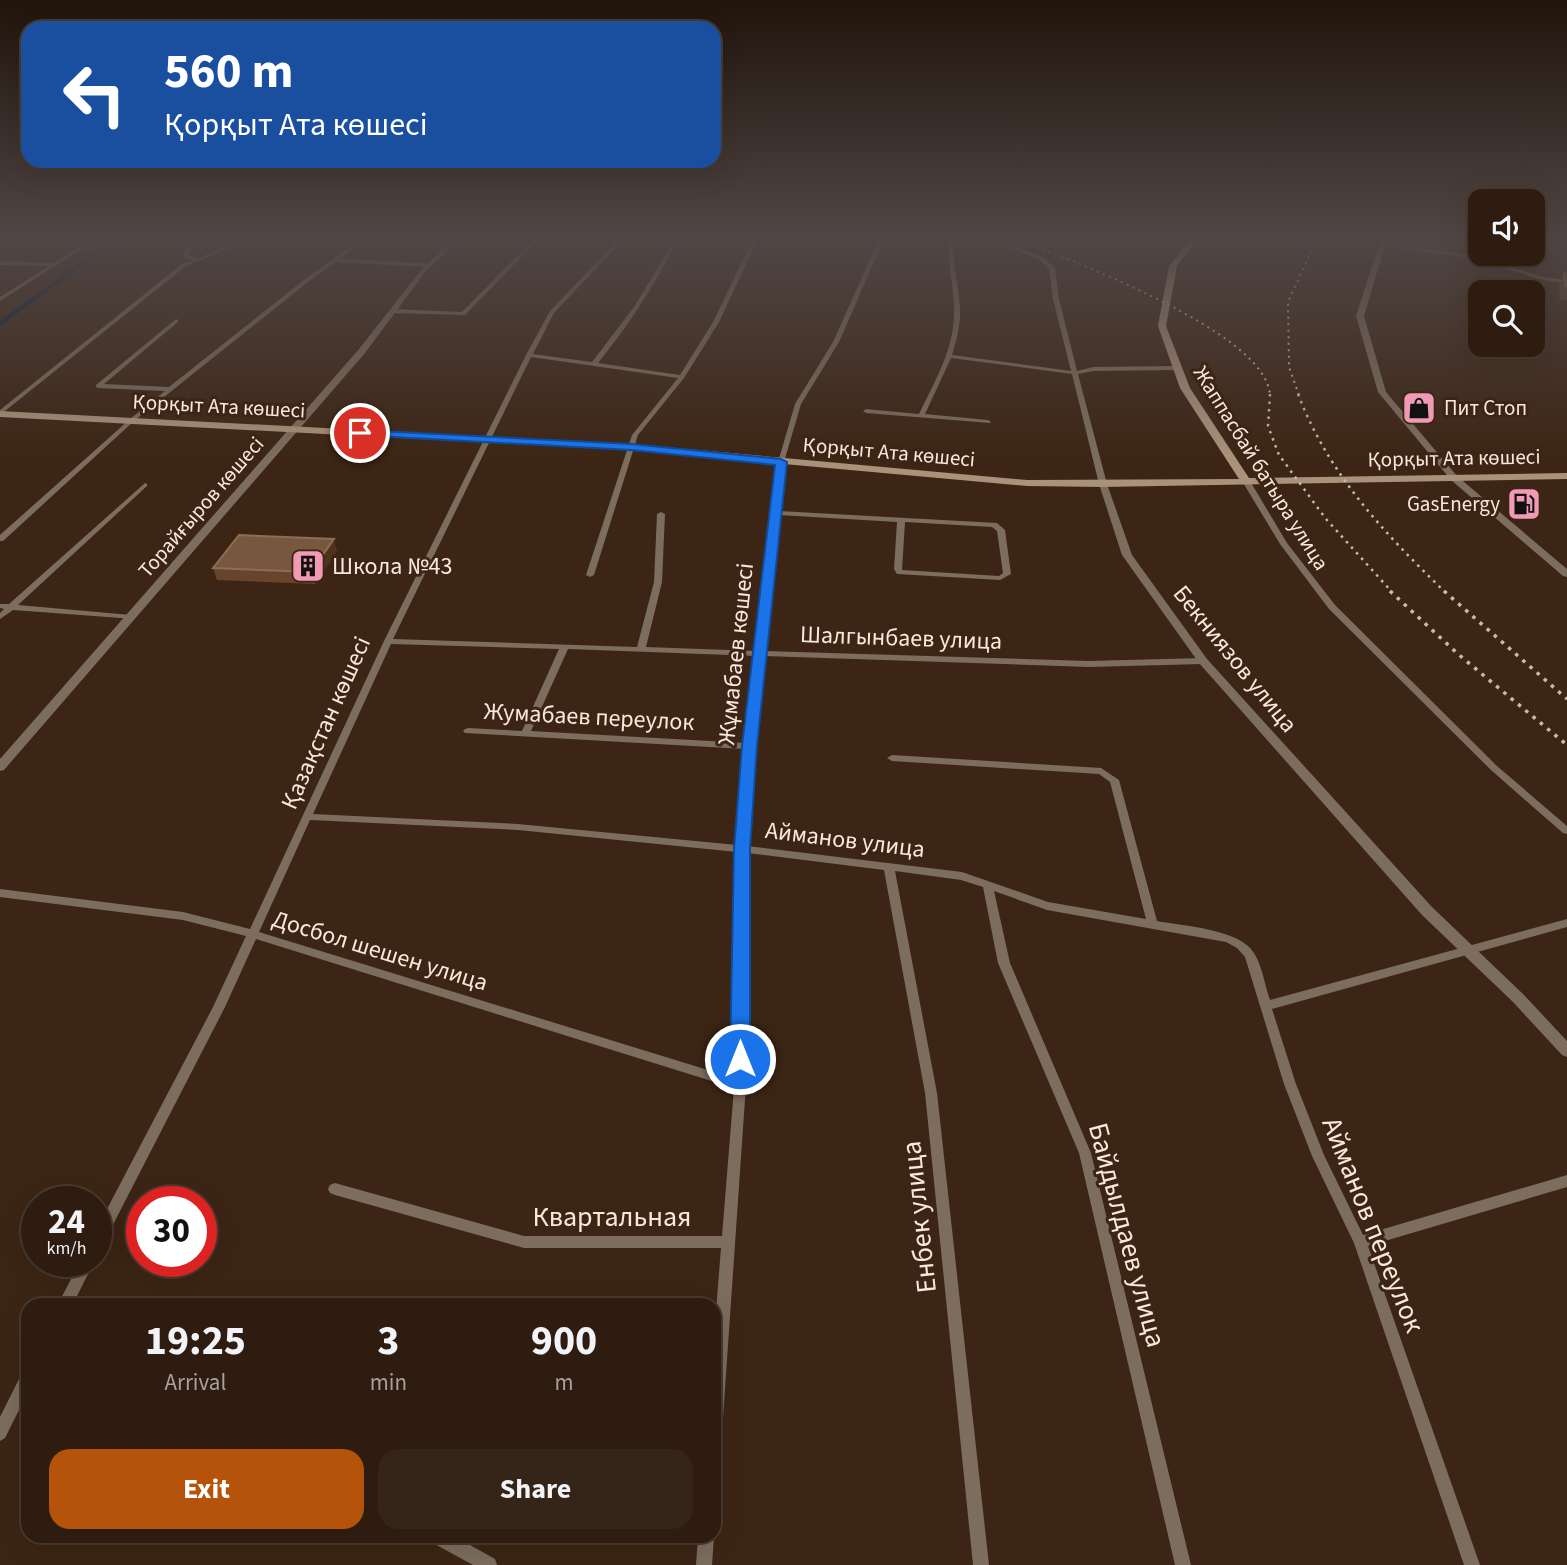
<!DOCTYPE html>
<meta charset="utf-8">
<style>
:root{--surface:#2d1c0f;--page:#352518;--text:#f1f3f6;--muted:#a7a19e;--line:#483a2f;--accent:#b45309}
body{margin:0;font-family:"Source Sans 3",sans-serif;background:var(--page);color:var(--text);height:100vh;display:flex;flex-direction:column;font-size:26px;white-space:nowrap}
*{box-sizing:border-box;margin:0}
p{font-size:23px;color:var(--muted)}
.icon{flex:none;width:38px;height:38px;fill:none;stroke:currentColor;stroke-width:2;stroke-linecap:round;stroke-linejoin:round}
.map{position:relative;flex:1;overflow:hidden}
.details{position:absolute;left:21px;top:1298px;width:700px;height:245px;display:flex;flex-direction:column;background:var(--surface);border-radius:21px;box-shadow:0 7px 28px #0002,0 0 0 2px var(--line)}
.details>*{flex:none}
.top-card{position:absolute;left:21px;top:21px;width:700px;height:147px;border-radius:21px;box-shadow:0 7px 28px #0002,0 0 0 2px var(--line);background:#1a4fa0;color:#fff;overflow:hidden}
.fabs{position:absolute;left:1468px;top:189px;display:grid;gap:14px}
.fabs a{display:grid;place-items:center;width:77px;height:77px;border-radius:14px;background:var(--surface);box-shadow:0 7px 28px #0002,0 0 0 2px var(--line);font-size:35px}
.speed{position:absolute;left:21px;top:1186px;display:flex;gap:14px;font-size:35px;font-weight:700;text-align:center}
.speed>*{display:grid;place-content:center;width:91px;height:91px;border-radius:50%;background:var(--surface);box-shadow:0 7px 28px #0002,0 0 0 2px var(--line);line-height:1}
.speed small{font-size:18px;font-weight:400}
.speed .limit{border:10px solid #d22;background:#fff;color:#111}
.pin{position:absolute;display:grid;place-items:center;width:60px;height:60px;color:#fff;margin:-30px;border:4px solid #fff;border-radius:50%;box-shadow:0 2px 7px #0007}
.me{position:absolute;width:77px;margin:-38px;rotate:0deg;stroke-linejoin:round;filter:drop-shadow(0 0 5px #0008)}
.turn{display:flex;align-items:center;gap:24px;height:147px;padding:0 28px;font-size:32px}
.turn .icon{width:91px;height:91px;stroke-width:2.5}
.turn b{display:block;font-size:49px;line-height:60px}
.eta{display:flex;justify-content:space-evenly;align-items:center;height:119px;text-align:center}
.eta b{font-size:42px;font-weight:700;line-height:49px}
.cta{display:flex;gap:14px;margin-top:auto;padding:14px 28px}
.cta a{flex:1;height:80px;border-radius:21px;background:var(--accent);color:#fff;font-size:28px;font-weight:700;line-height:80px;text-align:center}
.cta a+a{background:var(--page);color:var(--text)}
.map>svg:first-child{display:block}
</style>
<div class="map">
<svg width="1567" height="1565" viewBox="0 0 1567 1565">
<rect width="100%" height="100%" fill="#3c2514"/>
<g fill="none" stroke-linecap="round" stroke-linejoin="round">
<path fill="#001d39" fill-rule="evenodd" d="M112,239h8l-120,87v-5z"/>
<path fill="#7c6d5e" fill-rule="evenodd" d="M92,239h6l-98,62v-4l49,-31 -49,-1v-4l53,2z
M196,239h5l-12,14v3l9,2 46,-19h7l-65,27 -186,149v-5l182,-146 11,-4 -9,-2 -1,-5z
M361,239h6l-27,20 89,4 3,2 -3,2 -93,-5 -23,16 -179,143 -131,120h-3v-6l130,-116 35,-28 -67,-3 -2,-1v-2l80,-66 2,1v2l-74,62 65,3 140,-111z
M534,239h5l-74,76 -73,-2 -3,-2 3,-2 70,3z
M619,239h5l-70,74 -21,41 59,8 42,-55 38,-63 2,-1 2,1c-22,42 -48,82 -78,119l82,12 33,-53 40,-83h5l-39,83 -35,56 -46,57 -44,140 -4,2 -4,-2 46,-140 46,-57 -147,-21 -138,282 244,8 17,-65 3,-68 4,-2 4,2 -3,68 -16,65 110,4 22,-189 17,-58 38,-62 46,-103h5l-45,103 -38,62 -17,58 -5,49 218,12 8,7 6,44 -11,6 -103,-6 -3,-5 3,-47 -118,-7 -14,136 324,10 114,-3 4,3 -4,3 -114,3 -325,-11 -9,90 -8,100 215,26 86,30 98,17 -36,-137 -11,-8 -207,-13 -5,-3 5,-3 209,13 18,12 38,141c26,5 83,8 97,32 8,12 11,33 16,47l297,-81v8l-295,82 24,75 28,71 39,80 204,-60v12l-199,59 112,319h-16l-110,-322 -42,-87 -28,-72 -39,-127 -8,-9 -11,-6 -179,-32 -53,-19 16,72 81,190 100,412h-16l-96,-412 -81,-190 -15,-76 -22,-7 -66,-9 42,222 52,472h-16l-48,-472 -41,-223 -137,-17 -1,232 -24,347 -3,5 -5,3v-104l7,-88h-197l-189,-53 -5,-2 -2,-4 2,-4 5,-2 189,53h198l12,-148 -478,-149 -31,68 -124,241 -5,2v-20l117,-223 33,-71 -63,-16 -183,-23v-8l183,23 67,17 134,-288 142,-286 24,-44zM905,522l87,5 5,4 6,42 -4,3 -97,-6zM391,644l168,5 -37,82 -54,-3 -3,1 -2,2 2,2 280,16 -8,96 -219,-21 -205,-10zM568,649l188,7 -10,87 -215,-12zM310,820l208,10 219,22 -3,226 -475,-146z
M949,239h4c-1,23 5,44 7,67 1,17 -3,33 -8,49l119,16 -18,-72 -4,-31 -11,-9 -50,-20h8l46,18 13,10 4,32 18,72 16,-4 84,-1 3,2 -3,2 -84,1 -15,3 29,110 -2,1 -6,-1 -27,-110 -121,-16 -26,56 63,6 3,2 -1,1 -124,-10 -3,-2 3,-2 53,5c15,-31 34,-63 35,-98 1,-26 -7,-51 -5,-77z
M1382,243l88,12 73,22 24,3v4l-27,-5 -71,-21 -89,-13z
M1246,479l4,2 37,62 48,62 162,161 70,60v8l-4,-1 -72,-63 -162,-161 -49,-65 -38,-63z
M145,483l2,1v2l-129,119 113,10 4,2 -1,2 -121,-9 -13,9v-6l4,-4 -4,-1v-4h9z
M80,1262h14l-22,44h-15z
M28,1369v23l-23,46 -5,3v-24l23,-46z
M429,1536h25l41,23 2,6h-24l-42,-23z
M698,1536h16l-2,29h-16z"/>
<path fill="#7c6d5e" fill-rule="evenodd" d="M453,239h7l-34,32 -61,82 -361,417 -4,1v-12l359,-410 63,-80z
M1381,239h6l-23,77 22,76 71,84 110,93v8l-4,-1 -112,-96 -73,-88 -22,-76z
M1103,481l4,3 25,71 75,104 225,248 91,87 44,47v16l-5,-2 -49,-53 -91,-87 -223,-252 -77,-108 -23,-71z"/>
<path fill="#aa917a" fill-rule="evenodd" d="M1191,239h7l-21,27 -11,60 24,62 59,90 318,-5v6l-464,8 -76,-1 -396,-36 -631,-33v-6l631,33 396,36 212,-1 -59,-91 -22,-62 11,-60z"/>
<path stroke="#cbb9ad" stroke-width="2" stroke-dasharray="2 4.5" stroke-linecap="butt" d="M1019,239c54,23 247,93 251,156
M1299,395l-10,-28 -1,-65 29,-63"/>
<path stroke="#cbb9ad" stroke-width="2.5" stroke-dasharray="2.5 5" stroke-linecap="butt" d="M1270,394l-2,32 11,29 47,64 66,73
M1298,394c31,81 86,139 147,198"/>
<path stroke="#cbb9ad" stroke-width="3.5" stroke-dasharray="3.5 6" stroke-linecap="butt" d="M1390,591l68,63 109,91
M1444,591l123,108"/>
</g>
<path fill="#68452a" d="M1564,273h3v27l-7,-1 -1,-13z
M337,551l-22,33 -98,-4 -4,-12z"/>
<path fill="#503119" d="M334,539l3,12 -22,33 -4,-12z"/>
<path fill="#77573e" stroke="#8c6e57" stroke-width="2" d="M1564,273h3v13h-2z
M239,535l95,4 -23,33 -98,-4z"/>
<linearGradient id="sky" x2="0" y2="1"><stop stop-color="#21140b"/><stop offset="0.52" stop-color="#504645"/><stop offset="1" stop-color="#504645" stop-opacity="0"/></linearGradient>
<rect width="1567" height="459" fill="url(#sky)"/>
<path fill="#1a73e8" stroke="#114b97" stroke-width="2" d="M360,430l271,14 150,15 6,3 -30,284 -7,103v210l-3,6 -7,2 -7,-2 -3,-6 4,-210 8,-103 33,-281 -144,-15 -275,-15 -1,-2z"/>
<defs>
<symbol id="shop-square" viewBox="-11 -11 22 22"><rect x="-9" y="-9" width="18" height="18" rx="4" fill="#f19ab4" stroke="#3c2514"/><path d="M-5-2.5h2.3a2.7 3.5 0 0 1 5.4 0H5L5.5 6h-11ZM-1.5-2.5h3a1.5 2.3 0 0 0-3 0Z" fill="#111"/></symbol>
<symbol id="fuel-square" viewBox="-11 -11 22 22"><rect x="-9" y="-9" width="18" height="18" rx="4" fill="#f19ab4" stroke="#3c2514"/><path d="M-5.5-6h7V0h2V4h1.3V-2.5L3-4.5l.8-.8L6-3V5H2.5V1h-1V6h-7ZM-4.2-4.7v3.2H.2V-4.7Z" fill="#111"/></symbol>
<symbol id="building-square" viewBox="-11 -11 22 22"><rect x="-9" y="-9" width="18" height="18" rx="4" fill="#f19ab4" stroke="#3c2514"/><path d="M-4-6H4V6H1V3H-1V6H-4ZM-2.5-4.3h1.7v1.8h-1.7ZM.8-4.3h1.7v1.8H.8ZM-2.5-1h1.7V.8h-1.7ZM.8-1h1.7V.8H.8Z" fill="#111"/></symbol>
</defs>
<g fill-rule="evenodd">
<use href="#shop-square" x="1400" y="389" width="38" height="38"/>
<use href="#fuel-square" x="1505" y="485" width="38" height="38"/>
<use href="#building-square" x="289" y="547" width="38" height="38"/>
</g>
<g text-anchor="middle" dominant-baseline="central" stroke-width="6" stroke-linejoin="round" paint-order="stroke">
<g font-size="21" fill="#f8e8dd" stroke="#3c2514">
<text transform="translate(219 406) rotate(3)">Қорқыт Ата көшесі</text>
<text transform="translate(889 452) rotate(5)">Қорқыт Ата көшесі</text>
<text transform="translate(1454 458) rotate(-1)">Қорқыт Ата көшесі</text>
<text transform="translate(1261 468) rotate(58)">Жаппасбай батыра улица</text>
<text transform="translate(201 507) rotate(-49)">Торайғыров көшесі</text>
</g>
<g font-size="21" fill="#f8e8dd" stroke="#3c2514" text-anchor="start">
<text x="1444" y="408">Пит Стоп</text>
<text x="1500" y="504" text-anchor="end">GasEnergy</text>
</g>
<g font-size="24" fill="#f8e8dd" stroke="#3c2514" text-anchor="start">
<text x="332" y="566">Школа №43</text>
</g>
<g font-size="24" fill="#f8e8dd" stroke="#3c2514">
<text transform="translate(901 638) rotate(2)">Шалгынбаев улица</text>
<text transform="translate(736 654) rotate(-84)">Жұмабаев көшесі</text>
<text transform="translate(1235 659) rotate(51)">Бекниязов улица</text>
<text transform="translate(589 717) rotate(3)">Жумабаев переулок</text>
<text transform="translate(326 723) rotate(-66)">Қазақстан көшесі</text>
<text transform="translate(845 840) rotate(7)">Айманов улица</text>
<text transform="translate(380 951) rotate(17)">Досбол шешен улица</text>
</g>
<g font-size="28" fill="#f8e8dd" stroke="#3c2514">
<text x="612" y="1217">Квартальная</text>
<text transform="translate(919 1217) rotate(-96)">Енбек улица</text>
<text transform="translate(1373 1225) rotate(68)">Айманов переулок</text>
<text transform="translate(1127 1235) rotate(75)">Байдылдаев улица</text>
</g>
</g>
</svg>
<div class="fabs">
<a><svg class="icon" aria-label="sound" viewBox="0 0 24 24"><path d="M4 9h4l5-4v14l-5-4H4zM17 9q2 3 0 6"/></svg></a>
<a><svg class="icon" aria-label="search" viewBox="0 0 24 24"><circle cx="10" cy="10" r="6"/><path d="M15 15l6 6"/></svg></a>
</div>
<div class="speed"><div>24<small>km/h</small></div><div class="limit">30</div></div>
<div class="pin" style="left:360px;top:433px;background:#d93025"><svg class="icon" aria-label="arrive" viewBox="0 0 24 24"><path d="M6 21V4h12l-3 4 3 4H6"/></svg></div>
<svg class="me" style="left:740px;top:1059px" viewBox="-20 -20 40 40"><circle r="17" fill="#1a73e8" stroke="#fff" stroke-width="3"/><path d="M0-11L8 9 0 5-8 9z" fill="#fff"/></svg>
<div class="top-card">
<div class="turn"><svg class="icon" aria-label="left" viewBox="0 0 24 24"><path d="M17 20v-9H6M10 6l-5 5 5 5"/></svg><div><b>560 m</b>Қорқыт Ата көшесі</div></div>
</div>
<section class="details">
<div class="eta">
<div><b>19:25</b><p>Arrival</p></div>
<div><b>3</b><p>min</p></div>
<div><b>900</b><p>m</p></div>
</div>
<div class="cta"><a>Exit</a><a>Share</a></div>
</section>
</div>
